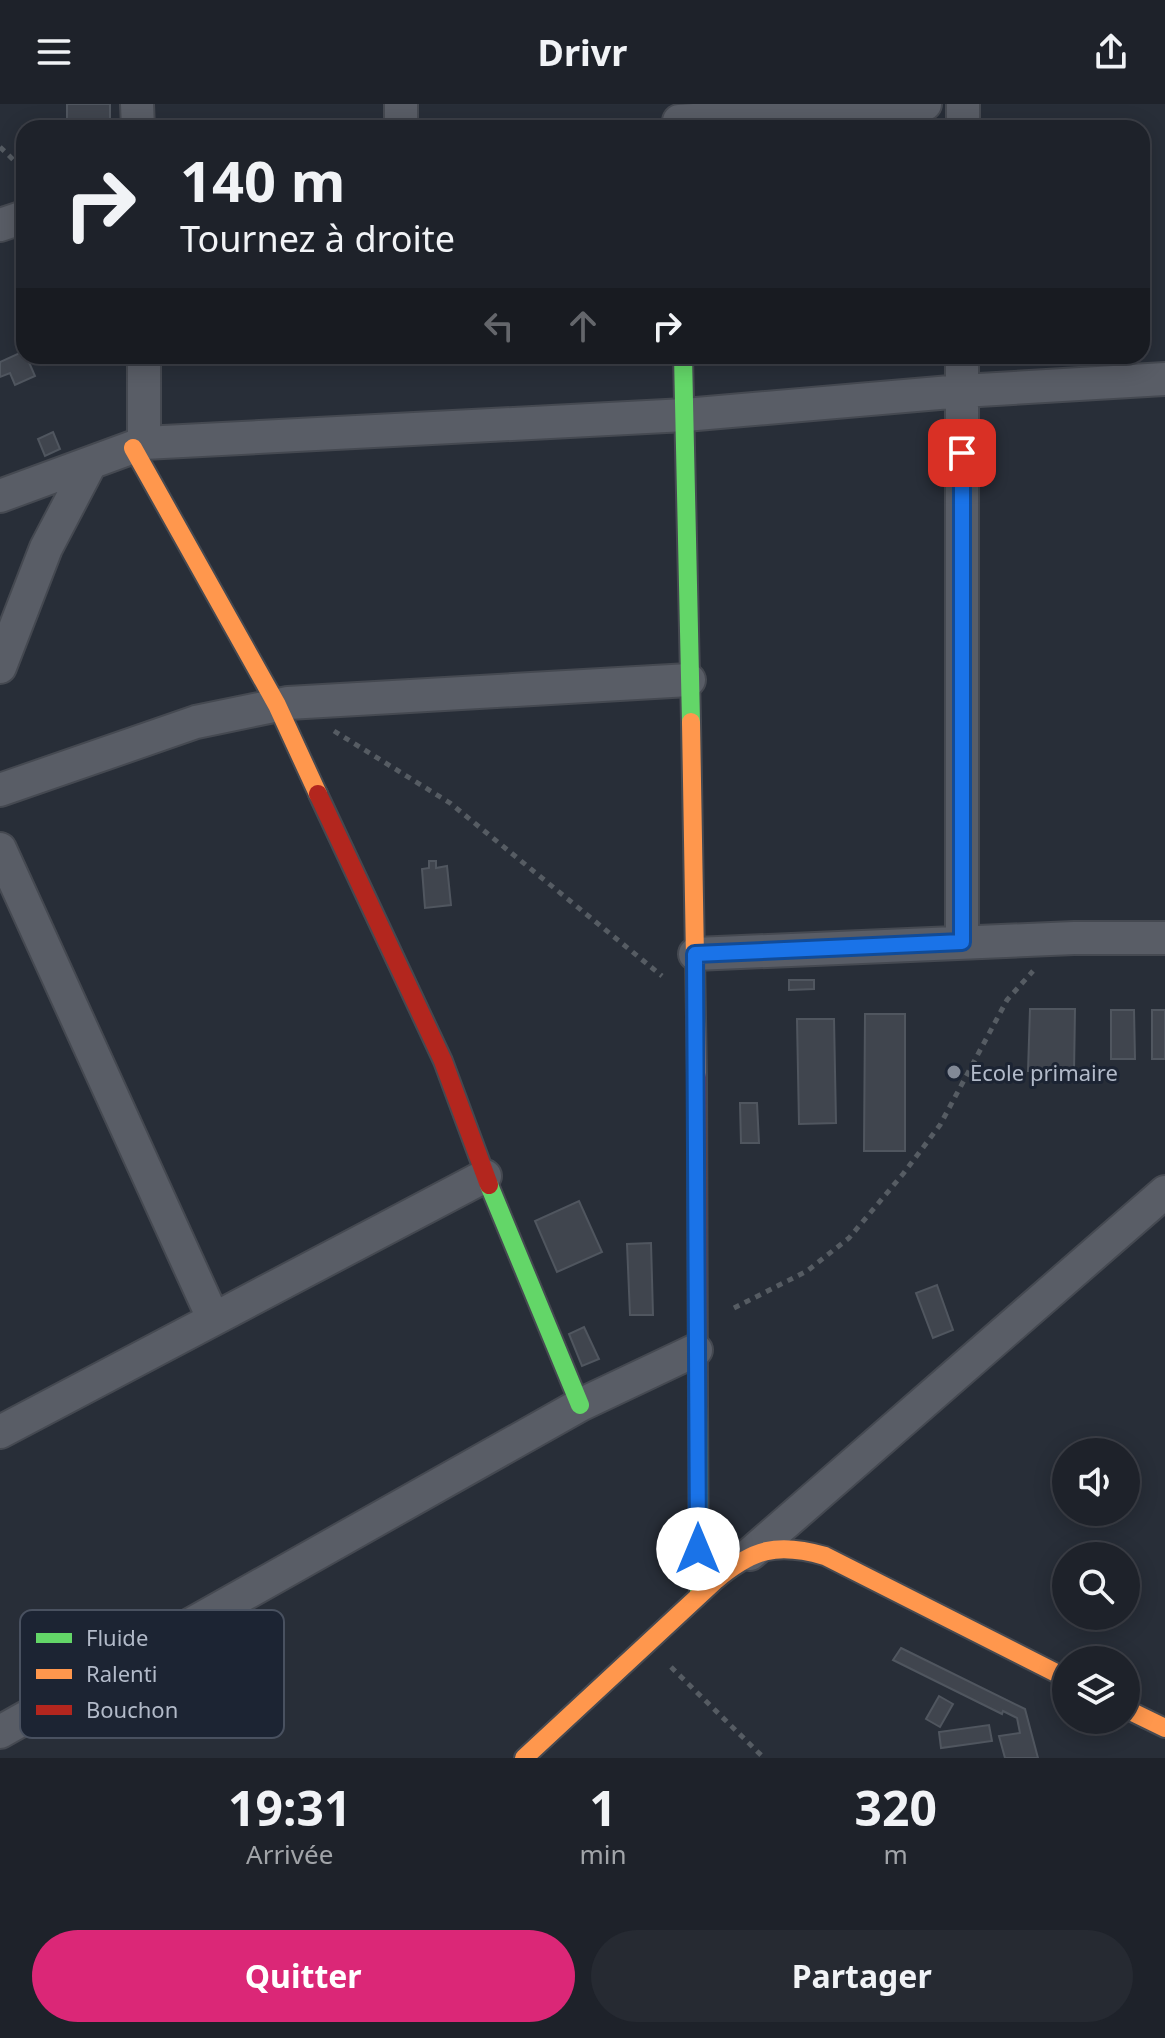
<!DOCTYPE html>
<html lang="fr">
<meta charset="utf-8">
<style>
:root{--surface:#1e222a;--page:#262a32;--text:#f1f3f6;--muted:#a1a4a8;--line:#3c3f47;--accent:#db2777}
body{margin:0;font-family:"Noto Sans",sans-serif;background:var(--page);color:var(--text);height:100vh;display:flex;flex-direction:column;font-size:30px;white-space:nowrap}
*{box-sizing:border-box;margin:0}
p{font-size:26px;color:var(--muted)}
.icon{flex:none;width:44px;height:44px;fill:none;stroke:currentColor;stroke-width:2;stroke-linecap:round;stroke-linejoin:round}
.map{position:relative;height:1654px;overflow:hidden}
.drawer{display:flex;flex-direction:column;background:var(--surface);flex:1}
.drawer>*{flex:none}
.banner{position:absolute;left:16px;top:16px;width:1134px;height:244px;border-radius:24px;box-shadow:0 4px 20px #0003,0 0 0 2px var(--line);background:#1e222a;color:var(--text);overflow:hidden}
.buttons{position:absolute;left:1052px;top:1334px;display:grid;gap:16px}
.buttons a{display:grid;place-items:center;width:88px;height:88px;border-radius:50%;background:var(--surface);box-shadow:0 4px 20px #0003,0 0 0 2px var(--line);font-size:40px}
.pin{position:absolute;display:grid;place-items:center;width:68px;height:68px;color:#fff;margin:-34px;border-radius:16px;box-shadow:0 4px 12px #0006}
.me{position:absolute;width:88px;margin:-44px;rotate:0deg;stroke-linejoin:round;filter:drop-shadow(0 0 6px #0008)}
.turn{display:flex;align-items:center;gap:28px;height:168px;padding:0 32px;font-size:36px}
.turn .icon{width:104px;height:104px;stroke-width:2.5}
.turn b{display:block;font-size:56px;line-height:68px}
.lanes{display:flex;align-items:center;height:76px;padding:0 32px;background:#0003;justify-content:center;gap:40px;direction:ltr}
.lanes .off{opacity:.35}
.eta{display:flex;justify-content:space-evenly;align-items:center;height:136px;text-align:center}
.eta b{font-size:48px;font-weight:700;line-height:56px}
.button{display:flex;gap:16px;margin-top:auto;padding:16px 32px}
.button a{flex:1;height:92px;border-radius:48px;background:var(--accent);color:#fff;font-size:32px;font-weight:700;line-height:92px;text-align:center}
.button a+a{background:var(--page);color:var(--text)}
header{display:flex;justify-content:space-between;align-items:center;height:104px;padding:0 32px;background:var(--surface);font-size:36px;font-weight:700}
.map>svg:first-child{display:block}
</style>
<header><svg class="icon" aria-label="menu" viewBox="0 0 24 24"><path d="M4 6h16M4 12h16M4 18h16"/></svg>Drivr<svg class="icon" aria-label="share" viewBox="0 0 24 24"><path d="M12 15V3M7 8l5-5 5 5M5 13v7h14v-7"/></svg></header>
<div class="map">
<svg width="1165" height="1654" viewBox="0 0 1165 1654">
<rect width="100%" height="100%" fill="#282e38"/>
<path fill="#40454e" stroke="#50565f" stroke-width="2" d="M67,0h43v24h-43z
M24,247l11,25 -20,9 -5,-12 -10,4v-15z
M53,328l7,17 -15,7 -7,-17z
M429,757h7v7l11,-2 4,39 -26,3 -3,-39 7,-1z
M789,876h25v9l-25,1z
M1030,905h45l-1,63 -46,-1z
M1111,906h23l1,49h-24z
M1152,906h13v49h-13z
M865,910h40v137h-41z
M797,915h37l2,104 -37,1z
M740,999h17l2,40h-18z
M579,1097l23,51 -45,20 -22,-51z
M651,1139l2,72h-23l-3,-71z
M937,1181l16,45 -20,8 -17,-45z
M584,1223l15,32 -17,7 -13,-32z
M901,1544l124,61 13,49h-33l-6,-22 21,-3 -3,-15 -14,-7 -1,3 -109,-54z
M939,1592l14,8 -13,23 -14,-8z
M989,1621l3,16 -51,7 -2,-16z"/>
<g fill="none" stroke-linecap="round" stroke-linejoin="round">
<defs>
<path id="street" d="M137,0l1,24
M401,0v24
M679,17l246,-17
M963,24v-24
M0,121l24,-8
M144,339l541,-28 277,-24 203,-12
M0,392l144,-53v-87
M0,563l46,-119 44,-84
M0,686l196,-68 92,-19 401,-23
M0,745l213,469
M962,838v-586
M695,850l379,-16h91
M0,1328l485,-256
M750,1450l415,-362
M0,1628l580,-327 116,-55"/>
<path id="fast" d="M683,252l8,366
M489,1081l91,220
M698,1297l1,194"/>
<path id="slow" d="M133,344l144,257 41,89
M691,618l6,355
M1126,1605l39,19
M524,1654l192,-178c37,-31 61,-38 109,-24l241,122"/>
<path id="jam" d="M318,690l125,267 46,124
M697,973l1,324"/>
</defs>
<use href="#street" stroke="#454951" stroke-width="36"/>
<use href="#fast" stroke="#454951" stroke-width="22"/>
<use href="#slow" stroke="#454951" stroke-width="22"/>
<use href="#jam" stroke="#454951" stroke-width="22"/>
<path stroke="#565c63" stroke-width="5" stroke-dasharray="6 6" stroke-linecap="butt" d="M0,43l24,23
M334,627l116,72 212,173
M734,1204l73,-37 42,-33 54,-64 37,-49 67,-125 26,-29
M671,1563l93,91"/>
<use href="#street" stroke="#595d66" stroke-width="32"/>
<use href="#fast" stroke="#63d668" stroke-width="18"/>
<use href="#slow" stroke="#ff974d" stroke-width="18"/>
<use href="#jam" stroke="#b3261e" stroke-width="18"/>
</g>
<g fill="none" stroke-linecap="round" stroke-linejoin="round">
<defs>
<path id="route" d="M698,1445l-3,-595 267,-12v-489"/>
</defs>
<use href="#route" stroke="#114b97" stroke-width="20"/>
<use href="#route" stroke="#1a73e8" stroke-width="14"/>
</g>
<circle fill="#828996" stroke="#1c2433" stroke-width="3" cx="954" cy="968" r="8"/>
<g text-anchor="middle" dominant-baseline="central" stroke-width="6" stroke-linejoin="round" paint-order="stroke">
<g font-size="22" fill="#b2bac9" stroke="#1c2433" text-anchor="start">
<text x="970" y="968">Ecole primaire</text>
</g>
</g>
<rect x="20" y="1506" width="264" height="128" rx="12" fill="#1c2433" stroke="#495160" stroke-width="2"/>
<rect x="36" y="1529" width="36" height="10" fill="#63d668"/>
<rect x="36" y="1565" width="36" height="10" fill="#ff974d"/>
<rect x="36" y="1601" width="36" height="10" fill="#b3261e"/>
<g font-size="22" fill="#b2bac9">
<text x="86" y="1542">Fluide</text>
<text x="86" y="1578">Ralenti</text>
<text x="86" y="1614">Bouchon</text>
</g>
</svg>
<div class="buttons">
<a><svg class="icon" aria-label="sound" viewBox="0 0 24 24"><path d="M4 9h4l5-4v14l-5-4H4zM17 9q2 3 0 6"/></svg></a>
<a><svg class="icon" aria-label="search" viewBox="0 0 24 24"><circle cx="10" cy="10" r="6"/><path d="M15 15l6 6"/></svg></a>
<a><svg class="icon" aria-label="layers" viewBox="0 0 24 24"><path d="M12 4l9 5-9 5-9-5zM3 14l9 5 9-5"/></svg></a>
</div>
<div class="pin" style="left:962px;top:349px;background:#d93025"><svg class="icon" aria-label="arrive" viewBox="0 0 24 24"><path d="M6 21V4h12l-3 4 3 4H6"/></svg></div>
<svg class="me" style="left:698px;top:1445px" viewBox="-20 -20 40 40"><circle r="19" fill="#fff"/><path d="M0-13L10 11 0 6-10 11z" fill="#1a73e8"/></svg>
<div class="banner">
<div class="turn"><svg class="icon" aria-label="right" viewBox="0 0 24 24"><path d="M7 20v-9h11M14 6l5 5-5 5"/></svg><div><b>140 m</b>Tournez à droite</div></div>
<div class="lanes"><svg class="icon off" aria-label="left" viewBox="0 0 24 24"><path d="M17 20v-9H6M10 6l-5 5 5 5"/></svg><svg class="icon off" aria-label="ahead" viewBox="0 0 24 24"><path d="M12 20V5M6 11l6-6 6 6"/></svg><svg class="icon" aria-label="right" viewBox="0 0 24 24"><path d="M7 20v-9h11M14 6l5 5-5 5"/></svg></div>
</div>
</div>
<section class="drawer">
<div class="eta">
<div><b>19:31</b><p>Arrivée</p></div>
<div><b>1</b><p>min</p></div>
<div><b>320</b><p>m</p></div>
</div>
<div class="button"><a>Quitter</a><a>Partager</a></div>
</section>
